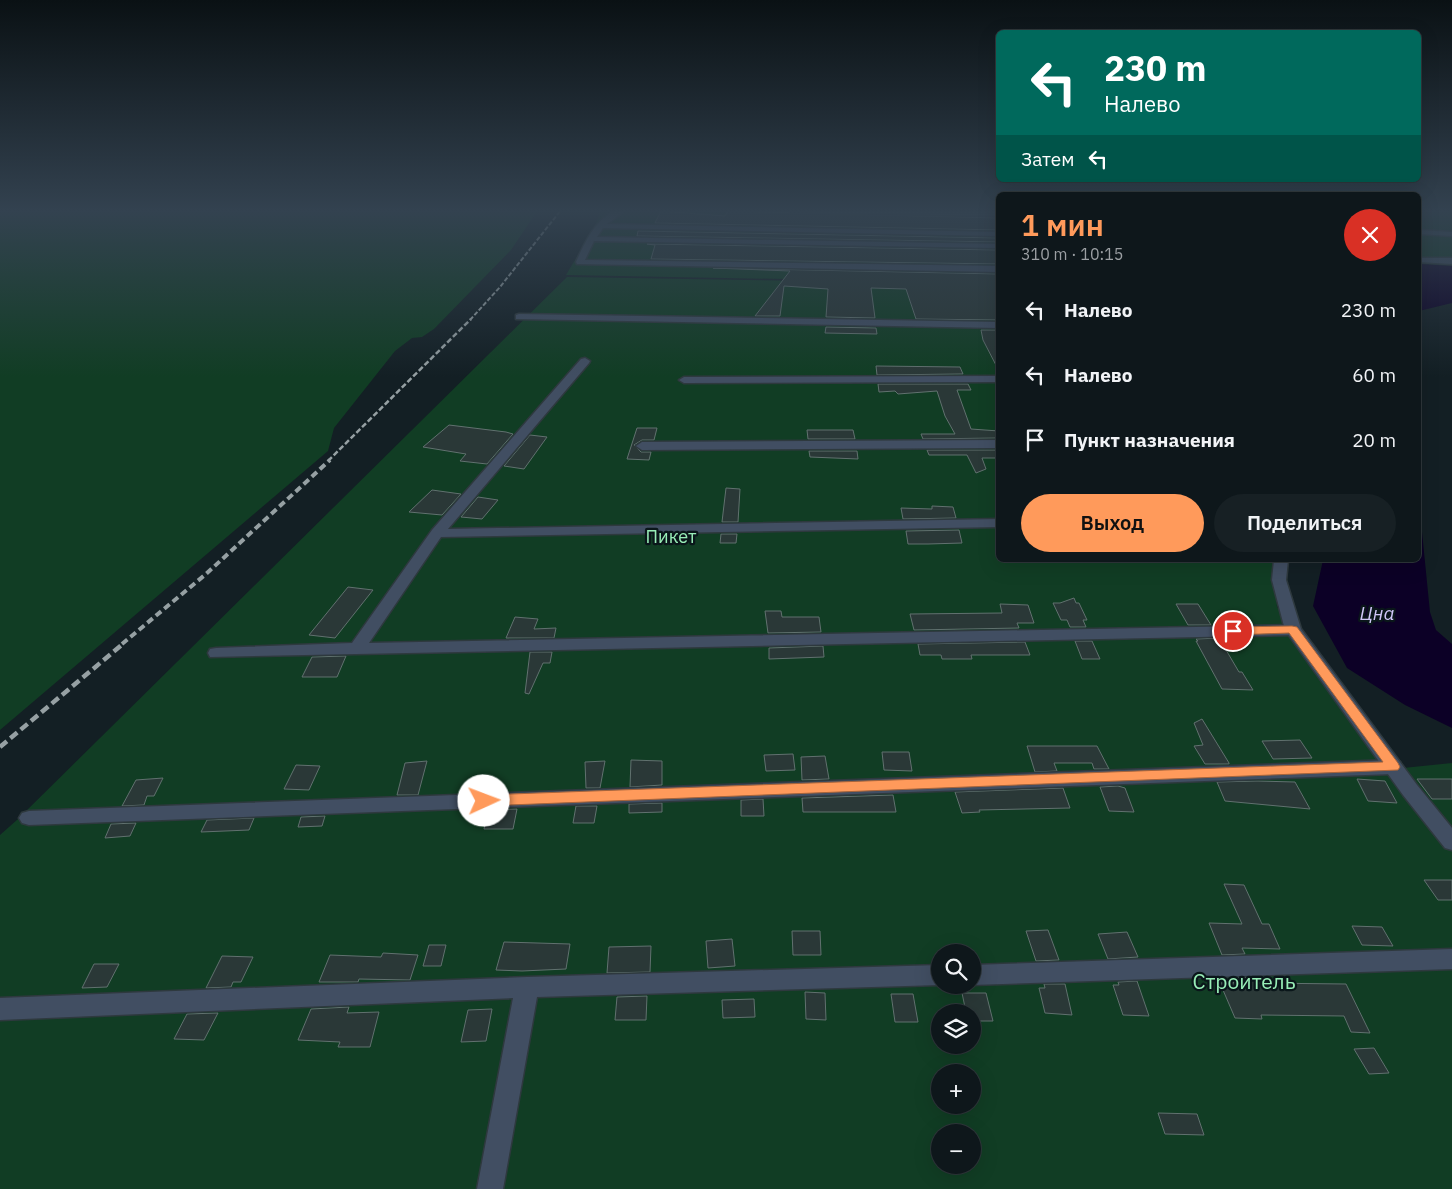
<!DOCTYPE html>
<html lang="ru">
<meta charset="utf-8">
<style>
:root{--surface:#0e171b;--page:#172024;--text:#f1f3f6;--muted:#9b9fa3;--line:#2e363a;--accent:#ff9a5b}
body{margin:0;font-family:"IBM Plex Sans",sans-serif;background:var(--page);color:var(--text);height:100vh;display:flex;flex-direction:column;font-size:19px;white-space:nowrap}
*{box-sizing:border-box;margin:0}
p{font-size:16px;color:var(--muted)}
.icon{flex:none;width:28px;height:28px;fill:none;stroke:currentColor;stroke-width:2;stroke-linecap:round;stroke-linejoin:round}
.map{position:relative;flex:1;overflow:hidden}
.drawer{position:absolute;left:996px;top:192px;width:425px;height:370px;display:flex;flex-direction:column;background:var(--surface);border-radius:8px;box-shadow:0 5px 20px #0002,0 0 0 1px var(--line)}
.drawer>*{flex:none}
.top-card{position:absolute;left:996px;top:30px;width:425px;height:152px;border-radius:8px;box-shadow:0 5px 20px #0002,0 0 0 1px var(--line);background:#00695c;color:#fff;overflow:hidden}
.controls{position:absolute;left:931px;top:944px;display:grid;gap:10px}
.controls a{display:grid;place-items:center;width:50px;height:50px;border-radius:50%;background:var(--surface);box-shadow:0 5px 20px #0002,0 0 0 1px var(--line);font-size:25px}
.pin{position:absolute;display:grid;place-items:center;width:42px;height:42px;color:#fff;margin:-21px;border:2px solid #fff;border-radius:50%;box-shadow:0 1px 5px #0007}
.me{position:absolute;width:55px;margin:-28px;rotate:88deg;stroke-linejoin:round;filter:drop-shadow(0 0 4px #0008)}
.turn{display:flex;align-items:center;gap:18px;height:105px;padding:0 25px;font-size:22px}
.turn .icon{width:65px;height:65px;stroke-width:2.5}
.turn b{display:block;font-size:35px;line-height:42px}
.then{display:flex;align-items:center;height:48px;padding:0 25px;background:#0003;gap:10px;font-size:19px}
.round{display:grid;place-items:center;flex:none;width:52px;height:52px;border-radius:26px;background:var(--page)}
.summary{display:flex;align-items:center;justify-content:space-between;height:85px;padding:0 25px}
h1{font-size:30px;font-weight:600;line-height:38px;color:var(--accent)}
.action{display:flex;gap:10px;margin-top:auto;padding:10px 25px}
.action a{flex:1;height:58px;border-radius:30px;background:var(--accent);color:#111;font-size:20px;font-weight:600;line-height:58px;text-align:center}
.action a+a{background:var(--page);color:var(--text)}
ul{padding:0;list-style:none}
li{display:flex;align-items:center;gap:15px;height:65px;padding:0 25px}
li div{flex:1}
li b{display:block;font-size:19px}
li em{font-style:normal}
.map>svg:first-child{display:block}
</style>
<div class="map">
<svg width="1452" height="1189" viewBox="0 0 1452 1189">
<rect width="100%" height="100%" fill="#131f24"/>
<path fill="#113d24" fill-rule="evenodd" d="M0,210h538l-27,40 -77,79 -12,8 -10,1 -17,13 -61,77 -6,23 -328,279z
M601,210h398v73l-433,-8 29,-49z
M1419,210h33v49l-33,-1z
M567,277l432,7v276h275l3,47 126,160 -1383,50z
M1452,763v426h-1452v-354l18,-16 1385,-51zM940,952h32v33h-32zM940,1012h32v33h-32zM940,1072h32v33h-32zM940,1132h32v33h-32z"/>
<path fill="#0c0026" d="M1419,264l33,2v37l-33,8z
M1419,502l11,110 6,18 16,14v84l-47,-23 -58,-37 -34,-62 10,-46h96z"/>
<path fill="#2a3837" stroke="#61716f" d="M661,211l64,5 3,-5 271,7v12l-344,-7z
M638,231l361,7v4l-362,-6z
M647,244l352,6v14l-348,-5 4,-14z
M713,268l286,6v46l-83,-1 -10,-30 -35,-1 4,30 -49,-1 2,-28 -44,-3 -4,30h-25l35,-45z
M826,327l50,1 1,6 -52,-1z
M981,330h18v41l-16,-31z
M876,366l84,1 3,7 -86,1z
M878,384h90l3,6h-14l14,39 28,2v7l-76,1 -2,-5h34l-10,-18 -8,-25 -39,3 -3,-3 -16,1z
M449,425l57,7 7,2 -26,30 -27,-3 6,-7 -43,-7z
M637,428h20l-3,12h-12l-8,5 7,7h10l-2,8 -22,-1z
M807,430h46l2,9h-47z
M530,435l17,2 -23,32 -20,-3z
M927,450h72v8h-17l4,11 -10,4 -9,-18h-38z
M809,451h48l1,8 -48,-2z
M726,488l14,1 -2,33h-16z
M432,490l29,4 -19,21 -33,-3z
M478,497l20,3 -16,19 -21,-2z
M932,506l21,1 3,11 -53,1 -2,-11 31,1z
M959,530l3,13 -34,1h-20l-2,-13z
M721,534h16l-1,9h-16z
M348,587l25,3 -38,48 -26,-3z
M1074,598l2,5h3l8,17h-4l3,7h-16l-3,-7h-6l-8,-17h7z
M1000,604l28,1 6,18h-17l2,5 -105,2 -4,-16 92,-1z
M1176,604h22l13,21h-23z
M765,611h16l1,6h37l2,15 -53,1z
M515,617l23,2 -4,10 22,-1 -2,10h-48z
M1219,638l20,34h3l11,18 -31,-1 -26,-48h2l-2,-2z
M1075,641h17l8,18h-18z
M1025,642l5,13h-59l1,4h-30l-1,-4h-21l-2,-11z
M823,646l1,11 -55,2v-11z
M530,652h22l-2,11h-7l-14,31 -4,-1z
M346,656l-9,21h-35l10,-20z
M1202,719l27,44v1h-24l-11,-18 9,-1 -9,-22z
M1300,740l12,18 -39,1 -11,-18z
M1027,746h70l12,23h-15l-2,-6h-38l3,8 -22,1z
M882,752h27l3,19 -28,-1z
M793,754l2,16 -29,1 -2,-16z
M825,756l4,23 -27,1 -1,-23z
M631,760l31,1v24l-32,2z
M427,761l-9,34h-21l8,-32z
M605,761l-5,27h-14l-1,-26z
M296,765l24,1 -11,24 -25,-1z
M163,778l-9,18h-7l-3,9 -22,1 14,-26z
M1357,779l28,2 12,22 -29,-2z
M1417,779h35v20h-20z
M1257,781l38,1 15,27 -85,-8 -8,-19z
M1118,786l7,2 9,24 -25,-1 -9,-24z
M1063,788l7,20 -91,2 1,2 -18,1 -7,-21z
M893,795l3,17h-93l-1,-14z
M763,799l1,17h-23v-16z
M662,803v9l-33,1v-9z
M576,806h21l-3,17h-21z
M517,809l-4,20h-29l4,-19z
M325,816l-3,10 -24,1 3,-10z
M254,818l-5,12 -48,2 6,-12z
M136,823l-6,13 -25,2 6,-14z
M1424,880h28v20h-14z
M1224,884l20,1 18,39h7l11,25 -38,-1 3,6 -23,1 -13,-32 33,1z
M1352,926l30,1 11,19 -31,-1z
M1048,930l11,30 -23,1 -10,-30z
M792,931h28l1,24h-28z
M1127,932l11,25 -30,2 -10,-25z
M732,939l3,27 -27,2 -2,-27z
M504,942l66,2 -4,25 -44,2 -26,-1z
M429,945h17l-5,21h-18z
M651,946l-1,26 -43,1 2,-26z
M383,953l35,2 -8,25 -51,-1 -1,3h-39l11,-27 51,2z
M222,956l31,1 -12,25h-8l-2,5 -25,1z
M94,964h25l-12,23 -25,1z
M1255,977l2,6 89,1 24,49 -19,-1 -7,-16 -83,-1 1,4 -27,-1 -15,-35h14l-2,-5z
M1137,981l12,35 -26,-1 -10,-30h6l-1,-3z
M1044,984h21l7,31 -27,-2 -6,-25h6z
M805,992l20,1 1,27 -20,-1z
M962,993h24l7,28h-21v-9h-6z
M891,994h22l5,28h-23z
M647,996l-1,24h-31l2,-23z
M754,999l1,18 -32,1 -1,-18z
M349,1007l-2,6 32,-1 -9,35h-32l2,-5 -42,-2 13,-31z
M492,1009l-6,32 -25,1 7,-32z
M218,1013l-14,27 -30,-1 13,-25z
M1374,1048l15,25 -20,1 -15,-25z
M1158,1113l39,1 7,21 -39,-1z"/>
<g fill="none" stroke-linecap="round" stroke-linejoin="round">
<defs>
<path id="minor" d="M616,210h10l-19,14 392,8v4l-396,-8 -6,9 402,7v4l-405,-7 -9,19 414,6v6l-422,-8 -1,-2c9,-20 19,-42 40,-52z
M788,210l211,2v4l-208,-4z
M1419,230l33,2v4l-33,-2z
M1419,258h33v6l-33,-2z
M519,314l480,8v6l-483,-9v-4z
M585,358l5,3 -1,2 -141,166 551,-10v8l-558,10 -72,106 924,-18 8,5 -8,5 -1083,22 -2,-4 2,-4 6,-1 136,-5 80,-113 149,-171z
M999,376v6l-315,1 -5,-3 5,-3z
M999,440v8l-357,2 -6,-4 6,-4z
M1393,760l7,2 2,5 -2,5 -7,2 -1364,51 -7,-2 -3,-5 3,-5 7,-2z
M1452,949v20l-480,16v-20z
M940,965v20l-403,12 -34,192h-26l36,-191 -513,22v-22l527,-21z"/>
<path id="tertiary" d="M1274,560h14l-2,20 15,49 116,156 35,43v22l-7,-2 -42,-53 -118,-165 -13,-50z"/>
</defs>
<use href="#minor" stroke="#2e393e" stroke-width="3"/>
<use href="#tertiary" stroke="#2e393e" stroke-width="3"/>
<use href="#minor" fill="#414e62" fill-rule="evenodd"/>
<use href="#tertiary" fill="#414e62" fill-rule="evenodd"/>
<path stroke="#96a0a3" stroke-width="2" stroke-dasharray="4.5 2" stroke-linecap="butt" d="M470,320l30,-33 61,-77"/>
<path stroke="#96a0a3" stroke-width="2.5" stroke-dasharray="5.5 2.5" stroke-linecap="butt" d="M328,461l143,-142"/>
<path stroke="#96a0a3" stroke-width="4" stroke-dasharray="7 4" stroke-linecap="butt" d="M122,644l84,-70 124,-114"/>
<path stroke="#96a0a3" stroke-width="4.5" stroke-dasharray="9 4.5" stroke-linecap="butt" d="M0,747l124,-104"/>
</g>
<linearGradient id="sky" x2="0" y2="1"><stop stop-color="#0a1114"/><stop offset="0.56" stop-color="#334250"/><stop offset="1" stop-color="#334250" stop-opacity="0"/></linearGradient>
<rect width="1452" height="377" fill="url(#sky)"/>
<path fill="#ff9a5b" stroke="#a6643b" d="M1292,626l5,1 101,136 2,4 -2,3 -914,36 -5,-1 -2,-4 2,-4 5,-2 899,-33 -94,-129 -56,2 -6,-4 6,-4z"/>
<g text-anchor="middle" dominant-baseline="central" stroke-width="4.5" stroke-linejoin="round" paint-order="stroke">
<g font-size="18" fill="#98eeb7" stroke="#0a161a">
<text x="671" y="536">Пикет</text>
</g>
<g font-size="19" font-style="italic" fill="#cfc6f7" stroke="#0a161a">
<text x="1377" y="613">Цна</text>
</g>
<g font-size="21" fill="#98eeb7" stroke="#0a161a">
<text x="1244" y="981">Строитель</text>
</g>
</g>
</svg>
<div class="controls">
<a><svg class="icon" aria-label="search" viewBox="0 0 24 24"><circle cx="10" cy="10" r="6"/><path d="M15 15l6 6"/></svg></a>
<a><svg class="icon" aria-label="layers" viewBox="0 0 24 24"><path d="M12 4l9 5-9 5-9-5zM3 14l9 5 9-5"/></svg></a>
<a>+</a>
<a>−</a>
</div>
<div class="pin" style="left:1233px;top:631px;background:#d93025"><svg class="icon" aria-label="arrive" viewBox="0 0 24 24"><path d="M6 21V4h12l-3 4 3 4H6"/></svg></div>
<svg class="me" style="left:484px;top:801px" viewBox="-20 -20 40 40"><circle r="19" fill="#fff"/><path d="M0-13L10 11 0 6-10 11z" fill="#ff9a5b"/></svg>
<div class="top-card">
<div class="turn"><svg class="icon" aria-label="left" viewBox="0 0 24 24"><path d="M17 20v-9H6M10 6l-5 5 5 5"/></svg><div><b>230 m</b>Налево</div></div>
<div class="then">Затем<svg class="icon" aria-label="left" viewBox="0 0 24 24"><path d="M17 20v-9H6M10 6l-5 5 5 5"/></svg></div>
</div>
<section class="drawer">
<div class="summary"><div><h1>1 мин</h1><p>310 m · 10:15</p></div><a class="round" style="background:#d93025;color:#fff"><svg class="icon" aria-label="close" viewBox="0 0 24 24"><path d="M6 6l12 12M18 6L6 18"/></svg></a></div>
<ul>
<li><svg class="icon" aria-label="left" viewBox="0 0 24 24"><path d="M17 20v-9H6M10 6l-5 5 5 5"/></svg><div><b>Налево</b></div><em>230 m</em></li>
<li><svg class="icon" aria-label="left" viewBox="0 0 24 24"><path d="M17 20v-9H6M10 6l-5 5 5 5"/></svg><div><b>Налево</b></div><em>60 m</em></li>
<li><svg class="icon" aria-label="arrive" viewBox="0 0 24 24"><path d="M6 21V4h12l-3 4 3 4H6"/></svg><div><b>Пункт назначения</b></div><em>20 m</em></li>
</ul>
<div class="action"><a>Выход</a><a>Поделиться</a></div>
</section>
</div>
